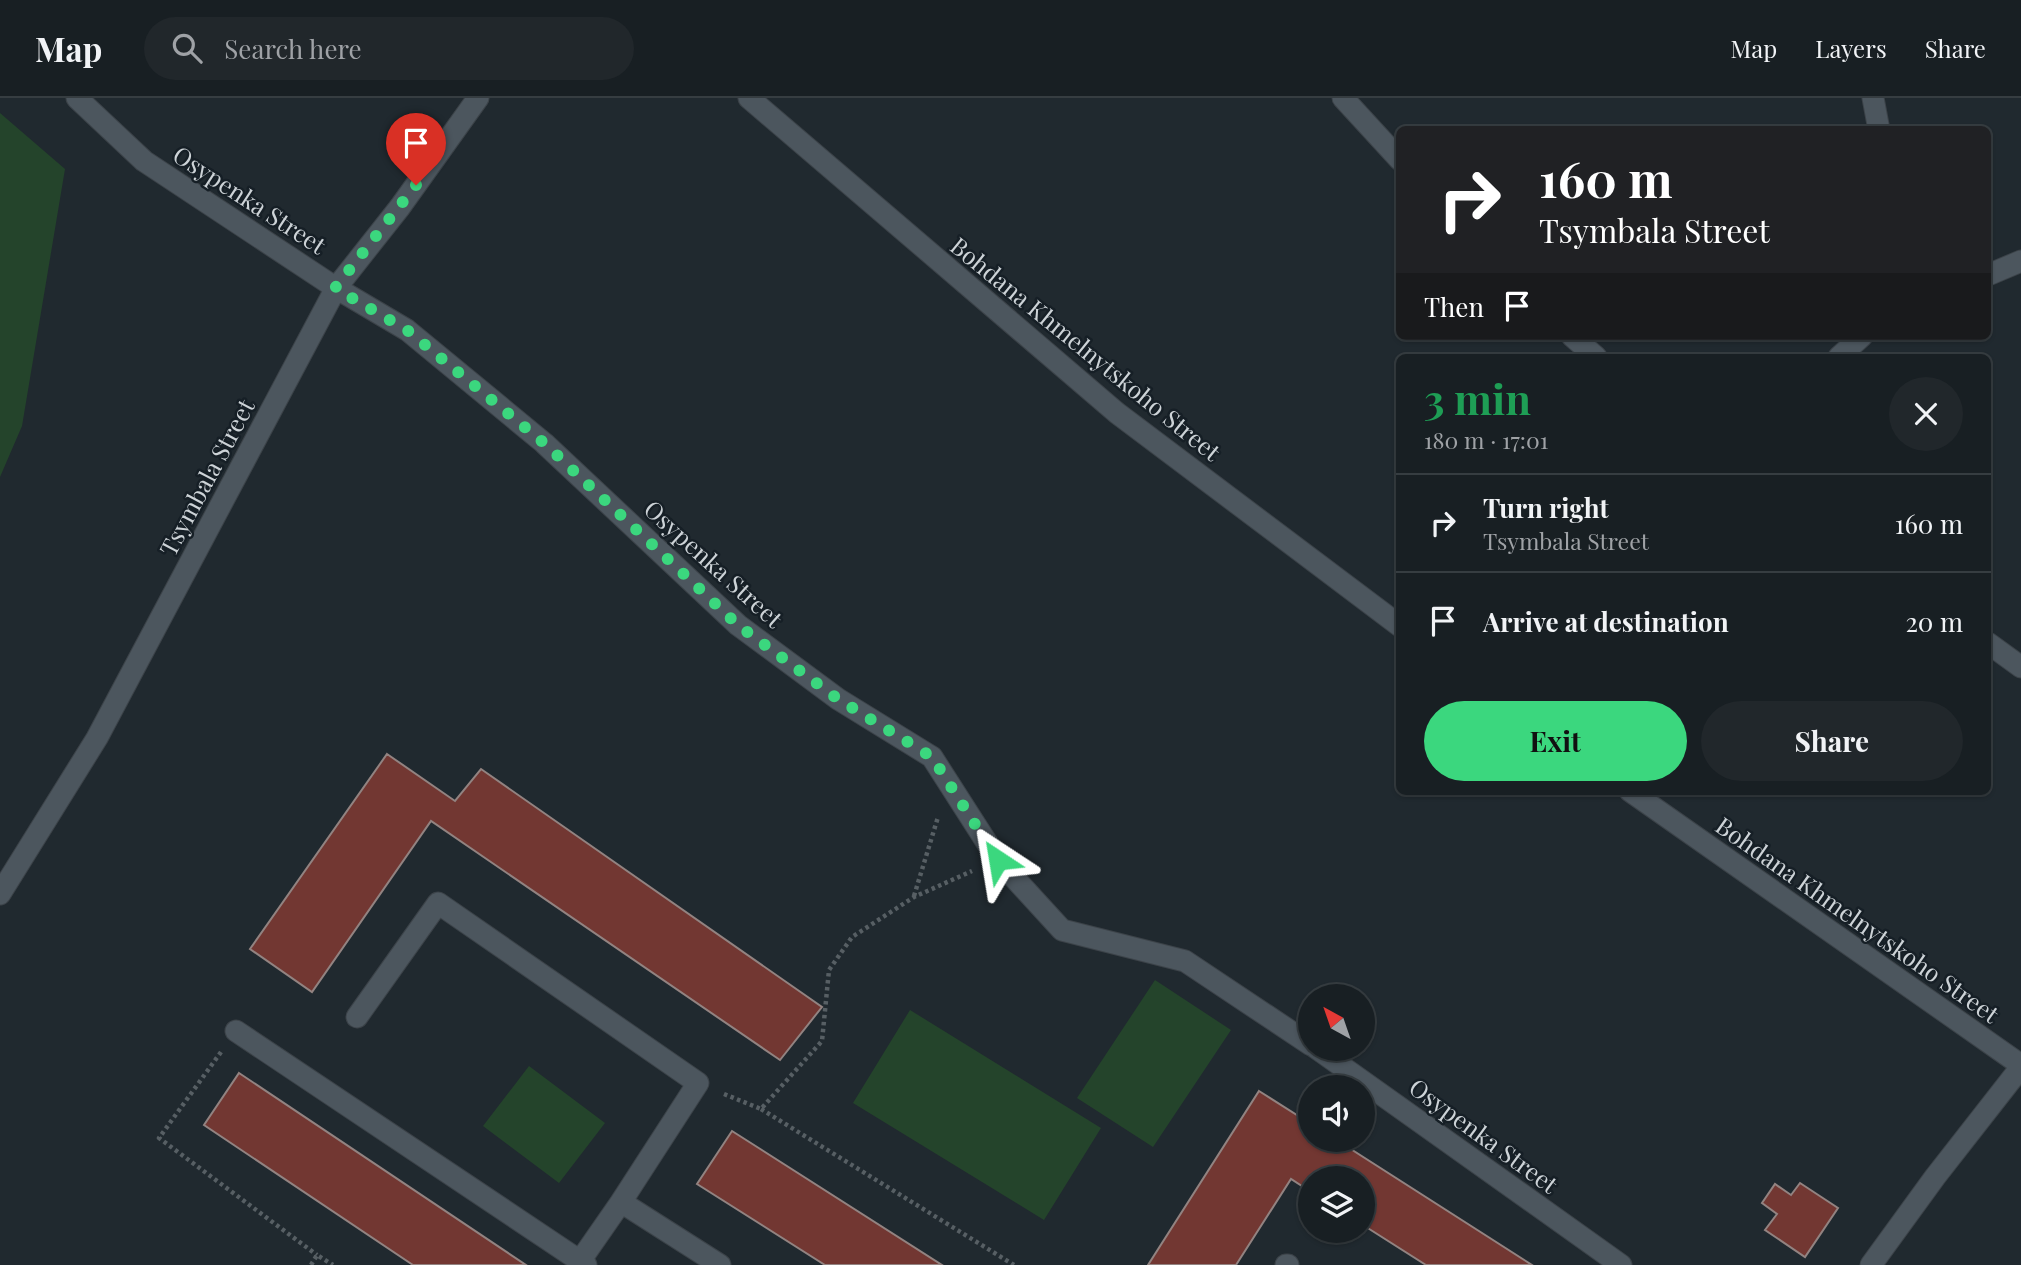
<!DOCTYPE html>
<meta charset="utf-8">
<style>
:root{--surface:#181f23;--page:#21272b;--text:#f1f3f6;--muted:#9fa2a6;--line:#363d41;--accent:#3bd77e}
body{margin:0;font-family:"Playfair Display",serif;background:var(--page);color:var(--text);height:100vh;display:flex;flex-direction:column;font-size:26px;white-space:nowrap}
*{box-sizing:border-box;margin:0}
p{font-size:23px;color:var(--muted)}
.icon{flex:none;width:38px;height:38px;fill:none;stroke:currentColor;stroke-width:2;stroke-linecap:round;stroke-linejoin:round}
.map{position:relative;flex:1;overflow:hidden}
.drawer{position:absolute;left:1396px;top:256px;width:595px;height:441px;display:flex;flex-direction:column;background:var(--surface);border-radius:10px;box-shadow:0 2px 5px #0004,0 0 0 2px var(--line)}
.drawer>*{flex:none}
.banner{position:absolute;left:1396px;top:28px;width:595px;height:214px;border-radius:10px;box-shadow:0 2px 5px #0004,0 0 0 2px var(--line);background:#202124;color:#fff;overflow:hidden}
.needle{width:46px;rotate:320deg}
.fabs{position:absolute;left:1298px;top:886px;display:grid;gap:14px}
.fabs a{display:grid;place-items:center;width:77px;height:77px;border-radius:50%;background:var(--surface);box-shadow:0 2px 5px #0004,0 0 0 2px var(--line);font-size:35px}
.pin{position:absolute;display:grid;place-items:center;width:60px;height:60px;color:#fff;margin:-72px -30px;border-radius:50% 50% 50% 0;rotate:-45deg;box-shadow:0 0 7px #0007}
.pin .icon{rotate:45deg}
.me{position:absolute;width:77px;margin:-38px;rotate:327deg;stroke-linejoin:round;filter:drop-shadow(0 0 5px #0008)}
.turn{display:flex;align-items:center;gap:24px;height:147px;padding:0 28px;font-size:32px}
.turn .icon{width:91px;height:91px;stroke-width:2.5}
.turn b{display:block;font-size:49px;line-height:60px}
.then{display:flex;align-items:center;height:66px;padding:0 28px;background:#0003;gap:14px;font-size:26px}
.round{display:grid;place-items:center;flex:none;width:74px;height:74px;border-radius:37px;background:var(--page)}
.head{display:flex;align-items:center;justify-content:space-between;height:119px;padding:0 28px}
h1{font-size:42px;font-weight:700;line-height:52px;color:#1e9e55}
.button{display:flex;gap:14px;margin-top:auto;padding:14px 28px}
.button a{flex:1;height:80px;border-radius:42px;background:var(--accent);color:#111;font-size:28px;font-weight:700;line-height:80px;text-align:center}
.button a+a{background:var(--page);color:var(--text)}
ul{padding:0;list-style:none}
li{display:flex;align-items:center;gap:21px;height:98px;padding:0 28px;border-top:2px solid var(--line)}
li div{flex:1}
li b{display:block;font-size:26px}
li em{font-style:normal}
header{display:flex;align-items:center;gap:42px;box-sizing:border-box;height:98px;padding:0 35px;background:var(--surface);border-bottom:2px solid var(--line)}
header strong{font-size:33px}
nav{display:flex;gap:38px;margin-inline-start:auto;font-size:24px}
.search{width:490px;height:63px;background:var(--page);display:flex;align-items:center;gap:18px;box-sizing:border-box;padding:0 24px;border-radius:38px;color:var(--muted);font-size:26px}
.map>svg:first-child{display:block}
</style>
<header>
<strong>Map</strong>
<div class="search"><svg class="icon" aria-label="search" viewBox="0 0 24 24"><circle cx="10" cy="10" r="6"/><path d="M15 15l6 6"/></svg>Search here</div>
<nav><a>Map</a><a>Layers</a><a>Share</a></nav>
</header>
<div class="map">
<svg width="2021" height="1167" viewBox="0 0 2021 1167">
<rect width="100%" height="100%" fill="#20292f"/>
<path fill="#24442b" d="M0,15l65,56 -43,257 -22,51z
M1155,882l76,50 -78,117 -76,-49z
M910,912l191,118 -57,92 -191,-117z
M529,968l76,57 -46,60 -76,-57z"/>
<path fill="#723732" stroke="#928381" stroke-width="2" d="M387,656l68,47 26,-32 341,238 -42,53 -349,-239 -119,171 -62,-43z
M239,975l287,192h-113l-209,-140z
M1259,993l52,33v15h24l197,126h-106l-63,-40v-47h-52v14l-20,-13 -55,86h-88z
M732,1033l210,134h-117l-128,-81z
M1800,1085l38,25 -33,49 -40,-27 12,-16 -15,-11 13,-19 16,11z"/>
<g fill="none" stroke-linecap="round" stroke-linejoin="round">
<defs>
<path id="minor" d="M77,0l67,63 192,127 71,42 137,113 194,182 100,74 94,58 66,103 64,70 123,31 126,84
M749,0l368,315 283,213
M1343,0l57,62
M1873,0l6,32
M1988,177l33,-14
M1572,238l24,21
M1839,259l23,-21
M1988,545l33,24
M1630,693l391,274
M0,796l97,-156 239,-450 64,-81 78,-109
M357,919l81,-114 260,180 -77,119 99,63
M236,933l350,234
M1316,950l305,217
M580,1163l41,-59
M1286,1167h2
M1871,1167l64,-88 86,-110"/>
</defs>
<use href="#minor" stroke="#3c4349" stroke-width="23"/>
<path stroke="#575f64" stroke-width="4.5" stroke-dasharray="3.5 3.5" stroke-linecap="butt" d="M914,798l24,-79
M221,954l-62,86 158,117
M724,996l37,15 61,-68 7,-71 23,-33 62,-40 58,-26
M761,1011l253,156
M311,1167l6,-10 16,10"/>
<use href="#minor" stroke="#4c565e" stroke-width="21"/>
</g>
<g fill="none" stroke-linecap="round" stroke-linejoin="round">
<path stroke="#3bd77e" stroke-width="12" stroke-dasharray="0 21.6" d="M416,87l-81,103 72,42 137,113 194,182 100,74 94,58 66,103"/>
</g>
<g text-anchor="middle" dominant-baseline="central" stroke-width="5" stroke-linejoin="round" paint-order="stroke">
<g font-size="24" fill="#cdd3d7" stroke="#161f26">
<text transform="translate(250 101) rotate(33)">Osypenka Street</text>
<text transform="translate(1086 250) rotate(39)">Bohdana Khmelnytskoho Street</text>
<text transform="translate(206 379) rotate(-62)">Tsymbala Street</text>
<text transform="translate(714 465) rotate(42)">Osypenka Street</text>
<text transform="translate(1858 821) rotate(35)">Bohdana Khmelnytskoho Street</text>
<text transform="translate(1484 1037) rotate(36)">Osypenka Street</text>
</g>
</g>
</svg>
<div class="fabs">
<a><svg class="needle" viewBox="-14 -14 28 28"><path d="M0-13l5 13h-10z" fill="#e53935"/><path d="M0 13l5-13h-10z" fill="#9fa2a6"/></svg></a>
<a><svg class="icon" aria-label="sound" viewBox="0 0 24 24"><path d="M4 9h4l5-4v14l-5-4H4zM17 9q2 3 0 6"/></svg></a>
<a><svg class="icon" aria-label="layers" viewBox="0 0 24 24"><path d="M12 4l9 5-9 5-9-5zM3 14l9 5 9-5"/></svg></a>
</div>
<div class="pin" style="left:416px;top:87px;background:#d93025"><svg class="icon" aria-label="arrive" viewBox="0 0 24 24"><path d="M6 21V4h12l-3 4 3 4H6"/></svg></div>
<svg class="me" style="left:998px;top:762px" viewBox="-20 -20 40 40"><path d="M0-17L14 15 0 8-14 15z" fill="#3bd77e" stroke="#fff" stroke-width="4"/></svg>
<div class="banner">
<div class="turn"><svg class="icon" aria-label="right" viewBox="0 0 24 24"><path d="M7 20v-9h11M14 6l5 5-5 5"/></svg><div><b>160 m</b>Tsymbala Street</div></div>
<div class="then">Then<svg class="icon" aria-label="arrive" viewBox="0 0 24 24"><path d="M6 21V4h12l-3 4 3 4H6"/></svg></div>
</div>
<section class="drawer">
<div class="head"><div><h1>3 min</h1><p>180 m · 17:01</p></div><a class="round"><svg class="icon" aria-label="close" viewBox="0 0 24 24"><path d="M6 6l12 12M18 6L6 18"/></svg></a></div>
<ul>
<li><svg class="icon" aria-label="right" viewBox="0 0 24 24"><path d="M7 20v-9h11M14 6l5 5-5 5"/></svg><div><b>Turn right</b><p>Tsymbala Street</p></div><em>160 m</em></li>
<li><svg class="icon" aria-label="arrive" viewBox="0 0 24 24"><path d="M6 21V4h12l-3 4 3 4H6"/></svg><div><b>Arrive at destination</b></div><em>20 m</em></li>
</ul>
<div class="button"><a>Exit</a><a>Share</a></div>
</section>
</div>
